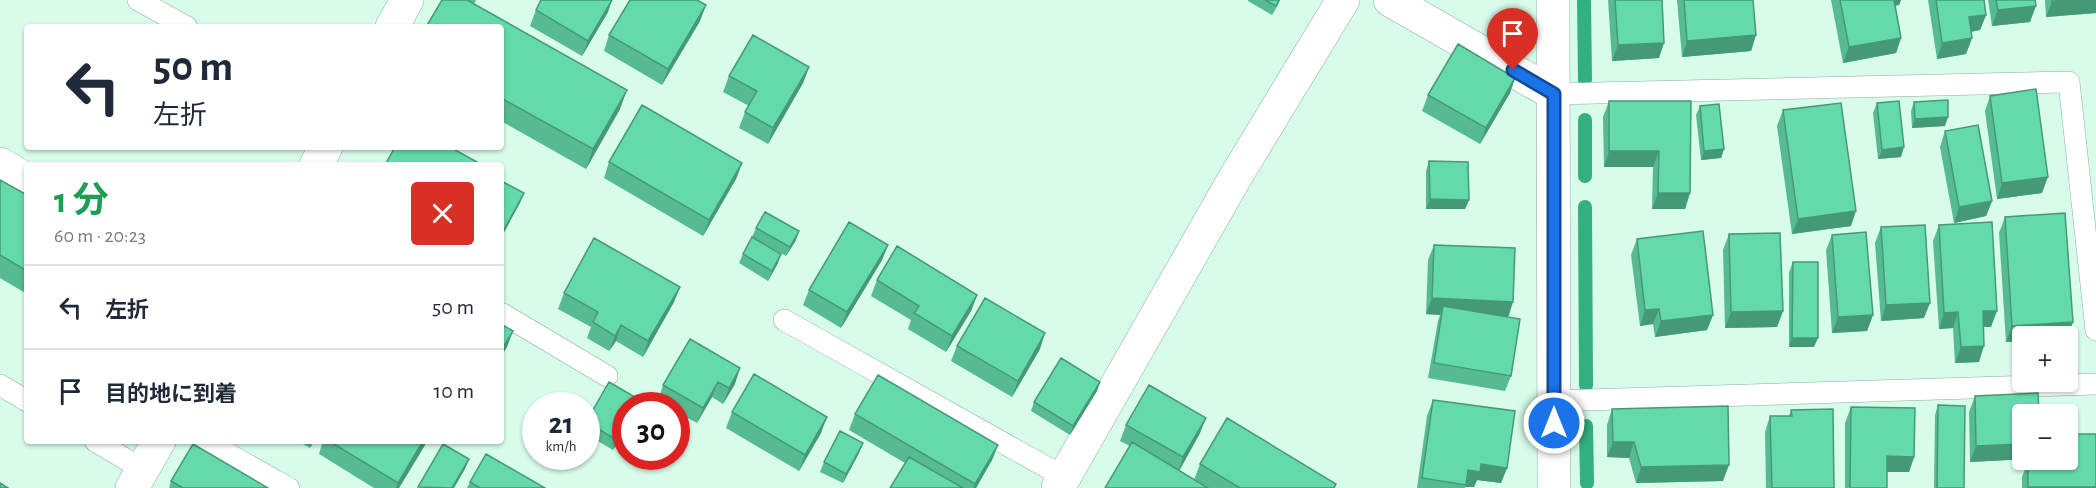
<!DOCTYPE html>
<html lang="ja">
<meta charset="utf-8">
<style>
:root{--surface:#fff;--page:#f2f2f3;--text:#1f2937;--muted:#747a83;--line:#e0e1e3}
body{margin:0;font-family:"Alegreya Sans","Noto Sans JP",sans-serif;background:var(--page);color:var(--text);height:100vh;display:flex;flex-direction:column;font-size:22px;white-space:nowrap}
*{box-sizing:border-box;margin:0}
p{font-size:20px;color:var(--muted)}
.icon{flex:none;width:33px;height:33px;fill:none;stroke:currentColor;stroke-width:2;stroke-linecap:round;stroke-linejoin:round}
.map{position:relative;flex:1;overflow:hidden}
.drawer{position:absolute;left:24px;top:162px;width:480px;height:282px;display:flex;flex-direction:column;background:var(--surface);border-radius:6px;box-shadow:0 2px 4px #0004}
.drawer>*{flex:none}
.guide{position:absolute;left:24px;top:24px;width:480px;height:126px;border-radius:6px;box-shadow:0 2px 4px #0004;background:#fff;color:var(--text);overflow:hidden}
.controls{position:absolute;left:2012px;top:326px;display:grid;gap:12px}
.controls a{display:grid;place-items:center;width:66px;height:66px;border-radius:6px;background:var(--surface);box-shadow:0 2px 4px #0004;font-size:30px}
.speed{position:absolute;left:522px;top:392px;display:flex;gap:12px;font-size:30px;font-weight:700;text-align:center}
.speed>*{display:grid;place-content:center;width:78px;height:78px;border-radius:50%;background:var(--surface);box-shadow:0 2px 4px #0004;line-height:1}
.speed small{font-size:15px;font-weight:400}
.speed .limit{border:9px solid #d22;background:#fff;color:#111}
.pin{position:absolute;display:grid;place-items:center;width:51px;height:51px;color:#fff;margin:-62px -26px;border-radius:50% 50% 50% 0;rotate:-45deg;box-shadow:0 0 6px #0007}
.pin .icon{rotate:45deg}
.me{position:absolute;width:66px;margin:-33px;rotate:0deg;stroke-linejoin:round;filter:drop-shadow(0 0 4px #0008)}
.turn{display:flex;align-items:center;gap:21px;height:126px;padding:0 30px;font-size:27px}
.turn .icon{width:78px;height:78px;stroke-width:2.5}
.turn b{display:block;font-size:42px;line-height:51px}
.round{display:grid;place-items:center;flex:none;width:63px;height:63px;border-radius:6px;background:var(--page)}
.headline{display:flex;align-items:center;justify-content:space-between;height:102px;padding:0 30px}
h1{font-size:36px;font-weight:700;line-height:45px;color:#1e9e55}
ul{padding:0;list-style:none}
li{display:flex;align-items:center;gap:18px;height:84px;padding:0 30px;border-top:2px solid var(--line)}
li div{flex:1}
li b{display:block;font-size:22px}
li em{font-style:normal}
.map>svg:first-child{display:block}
</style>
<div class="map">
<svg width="2096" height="488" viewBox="0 0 2096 488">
<rect width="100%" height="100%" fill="#d7fcea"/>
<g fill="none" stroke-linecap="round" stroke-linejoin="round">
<path stroke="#33b082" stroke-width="14" d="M1584,0l1,80
M1585,120v56
M1585,207l1,178
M1586,426l1,57"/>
<defs>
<path id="service" d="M138,0l49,27
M1554,94l515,-12 27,248
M501,313l106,63
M784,320l280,157
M0,385l27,16
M1554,401l542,-17
M95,441l47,28
M205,441l84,47"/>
<path id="minor" d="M1390,0l164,94
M1553,0l1,488
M392,27l15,-27
M0,164l27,16
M316,165l10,-18
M132,488l27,-47
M1058,488l178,-312 107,-176"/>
</defs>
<use href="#service" stroke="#8cae9e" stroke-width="22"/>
<use href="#minor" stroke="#8cae9e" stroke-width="34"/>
<use href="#service" stroke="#fff" stroke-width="21"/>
<use href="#minor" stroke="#fff" stroke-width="33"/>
</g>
<path fill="#56bb92" d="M442,0h34l-2,4 146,105 -34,60 -85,-48v-94z
M1248,0h32l-8,15 -24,-14z
M1608,0h54l-3,58 -47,3z
M1677,0h76l3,35 -5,16 -69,6z
M1831,0h70l-2,5 -4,1 6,32 -5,15 -53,10z
M1928,0h56l2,15 -6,15 -9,2 1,6 -6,16 -29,5z
M1988,0h47l-5,22 -38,4z
M2045,0h51v13l-50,4z
M536,10l72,2 -26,44 -52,-30z
M700,21l-38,64 -58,-34 5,-16z
M809,67l-6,16 -35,61 -29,-16 6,-16 4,-6 -26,-14 6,-16z
M1515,78l-5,15 -30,51 -58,-33 6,-16z
M1990,96l52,97 -45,6 -12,-88z
M1609,101h82l-1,92 -5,16h-33l1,-42h-49l-1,-50z
M1914,102l31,24 -33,2 -1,-17z
M1877,103l24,54 -23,2 -5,-46z
M1700,106l24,43 -3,9 -20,2 -5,-45z
M1783,110l68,116 -59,8 -15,-108z
M1945,131l47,70 -6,15 -32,7 -14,-76z
M1429,161l40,39 -4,9h-39v-38z
M609,162l133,1 -6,16 -33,57 -99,-58z
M0,180l27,15v99l-27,-16z
M2005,217l68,105 -6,16 -45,-2v5l-16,1 -7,-109z
M1939,225l52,102h-7l-5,35 -24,1 -2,-35 -14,1 -6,-88z
M1881,227l43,91 -43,3 -6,-78z
M756,228l40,12 -10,16 -34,-19z
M1729,234l54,77 -6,16 -52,1 -2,-78z
M1832,235l41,80 -6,16 -35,2 -6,-83z
M1637,239l76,76 -6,15 -52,7 -2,-13 -13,2 -9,-71z
M888,245l-6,15 -41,68 -38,-23 6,-15z
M1434,245l74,72 3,59 -6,15 -77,-13 10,-57 2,-6 -14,-1 2,-54z
M743,254l35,9 -10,18 -29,-18z
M1793,262l21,85h-25v-75z
M877,280l100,15 -6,16 -25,41 -38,-23 3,-9 -40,-24z
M564,293l110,9 -31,55 -27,-16 -7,10 -22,-13 4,-11 -33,-18z
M690,339l45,45 -12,20 -11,-7 -15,26 -21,-11v-7h-11l-7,-4 5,-16z
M957,346l83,3 -28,48 -61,-36z
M609,382l31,18 -2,5h-12v24l-13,21 -27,-16v-12z
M1100,382l-3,9 -27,44 -39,-24 3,-9z
M1975,396l47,63h5l-57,3 -1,-50z
M1433,400l74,68 -6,15 -24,-3 -3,7h-9v1h-48l10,-72z
M1938,405l26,83h-30l1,-73z
M1851,407l63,50 -5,15h-22v16h-42v-65z
M1612,409l111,72 -87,2 -7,-25 -22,-1v-32z
M1791,410l43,78h-68l-1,-56 5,-16h19z
M732,412l89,21 -22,38 -73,-43z
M855,414l143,31 -6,15 -16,28h-86l15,-25 -56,-33z
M1126,425l74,8 -21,38 -59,-30z
M298,441h17l-5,7z
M323,441h103l-1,4 -26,43h-25l-55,-34z
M863,443l-4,10 -16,30 -23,-11 4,-10z
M2057,459h10l29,29h-74v-11l6,-16 29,1z
M1200,464l135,24h-127l-14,-8z
M171,481l97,7h-99z
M470,482l75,6h-78z"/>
<path fill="#469977" d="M612,0l-4,12 -26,44 6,-15z
M1279,0h1l-2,4 -6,11z
M1890,0h11l-2,5 -12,2z
M2071,0h25v13l-50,4 6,-15z
M706,5l-6,16 -38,64 6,-16z
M2036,6l-6,16 -38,4 6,-16z
M1986,15l-6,15 -17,3 6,-16z
M1756,35l-5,16 -69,6 5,-16z
M1901,38l-5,15 -53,10 6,-16z
M1972,38l-6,16 -29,5 5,-16z
M1664,43l-5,15 -47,3 6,-16z
M809,67l-6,16 -35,61 5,-16z
M1515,78l-5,15 -30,51 6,-16z
M627,90l-7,19 -34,60 7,-20z
M1948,117l-3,9 -33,2 3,-9z
M1904,147l-3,10 -23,2 4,-9z
M1724,149l-3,9 -20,2 3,-9z
M1609,151h50l-6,16h-49z
M742,163l-6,16 -33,57 6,-16z
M2048,177l-6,16 -45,6 5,-16z
M524,193l-4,10 -19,35 3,-8z
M1658,193h32l-5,16h-33z
M1430,199l39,1 -4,9h-39z
M1992,201l-6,15 -32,7 5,-16z
M1856,211l-5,15 -59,8 6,-15z
M799,231l-3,9 -10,16 4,-9z
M888,245l-6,15 -41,68 6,-16z
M781,254l-3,9 -10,18 4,-10z
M680,287l-6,15 -31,55 5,-16z
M977,295l-6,16 -25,41 6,-16z
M1432,298l81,4 -5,16 -65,-12 -3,9 -14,-1z
M1930,303l-6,15 -43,3 5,-16z
M1659,309l-6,15 -13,2 5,-16z
M1783,311l-6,16 -52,1 6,-16z
M1983,311h14l-6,16h-14z
M1958,312l-5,16 -14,1 5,-16z
M1713,315l-6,15 -52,7 6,-16z
M1873,315l-6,16 -35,2 6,-16z
M2073,322l-6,16v-2h-45v5l-16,1 6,-16z
M621,325l-5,16 -7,10 6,-15z
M513,331l-6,16 -6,10v-6z
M1045,333l-5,16 -28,48 6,-16z
M1792,338h26l-4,9h-25z
M1984,346l-5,16 -24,1 6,-16z
M740,368l-5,16 -12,20 6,-16z
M718,382l-6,15 -15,26 6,-15z
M1100,382l-3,9 -27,44 3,-9z
M827,417l-6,16 -22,38 6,-16z
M1206,418l-6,15 -22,40 5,-16z
M626,425v4l-13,21 4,-10z
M423,441h3l-1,4 -26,43h-3l2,-5z
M1613,442h21l-5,16 -22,-1z
M863,443l-4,10 -16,30 3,-9z
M2022,444v15h5l-57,3 6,-16z
M998,445l-6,15 -16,28h-3z
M1887,456l27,1 -5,15h-27z
M469,459l-4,10 -11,19h-2z
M1481,464l26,4 -6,15 -24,-3 -3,7h-9l3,-17z
M1729,465l-6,16 -87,2 5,-16z
M2028,487h68v1h-69z"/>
<path fill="#64daaa" stroke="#469977" stroke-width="1.5" d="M442,0h25l160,90 -34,59 -92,-51v-71h-75z
M541,0h71l-24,41 -52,-31z
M630,0h67l9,5 -38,64 -59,-34z
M1265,0h14l-3,6z
M1615,0h47l2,43 -46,2z
M1684,0h69l3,35 -69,6z
M1840,0h54l7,38 -52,9z
M1936,0h48l2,15 -17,2 3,21 -30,5z
M1996,0h39l1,6 -38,4z
M2052,0h19l-19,2z
M753,35l56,32 -36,61 -28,-16 12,-21 -28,-15z
M1458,44l57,34 -29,50 -58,-33z
M2036,89l12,88 -46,6 -12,-87z
M1948,100v17l-33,2 -1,-17z
M1609,101h82l-1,92h-32l1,-42h-50z
M1899,101l5,46 -22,3 -5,-47z
M1841,103l15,108 -58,8 -15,-109z
M1719,104l5,45 -20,2 -4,-45z
M642,105l100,58 -33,57 -100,-58z
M1978,125l14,76 -33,6 -14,-76z
M395,147h55l27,15 -2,3h-90z
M1429,161l39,1 1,38 -39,-1z
M0,180l27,15v76l-27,-16z
M501,181l23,12 -20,37 -3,-1z
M765,212l34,19 -9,16 -34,-19z
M2065,213l8,109 -61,4 -7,-109z
M849,222l39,23 -41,67 -38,-22z
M1992,222l5,89h-14l1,35 -23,1 -3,-35 -14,1 -5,-88z
M1925,225l5,78 -44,2 -5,-78z
M1703,231l10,84 -52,6 -2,-12 -14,1 -8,-71z
M1866,232l7,83 -35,2 -6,-82z
M1780,233l3,78 -52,1 -2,-78z
M752,237l29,17 -9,17 -29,-17z
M594,238l86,49 -32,54 -27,-16 -6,11 -22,-14 5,-10 -34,-19z
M1434,245l81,3 -2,54 -81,-4z
M897,246l80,49 -25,41 -38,-23 5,-7 -42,-26z
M1793,262h25v76h-26z
M985,298l60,35 -27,48 -61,-35z
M1443,306l77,13 -9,57 -77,-13z
M501,324l12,7 -12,20z
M690,339l50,29 -11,20 -11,-6 -15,26 -40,-23z
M1061,358l39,24 -27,44 -39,-24z
M754,374l73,43 -22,38 -73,-43z
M878,375l120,70 -23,39 -120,-70z
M609,382l31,18 -3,5h-11v20l-9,15 -31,-18z
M1149,385l57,33 -23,39 -57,-32z
M2038,393l1,21h-17v30l-46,2 -1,-50z
M1433,400l82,11 -8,57 -26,-4 -1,8 -12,-2 -2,15 -44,-7z
M1938,405l27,1 -1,82h-27z
M1728,406l1,59 -88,2 -7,-25h-21l-1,-33z
M1851,407l64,1 -1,49 -27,-1v32h-37z
M1833,409l1,79h-62l-2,-72h22l-1,-6z
M1227,418l109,66 -2,4h-94l-40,-24z
M840,431l23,12 -17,31 -22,-12z
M2067,434h29v53h-68v-26l35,1v-3h4z
M329,441h94l-25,42z
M1132,442l76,46h-103z
M193,444l75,44h-85l-12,-7z
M443,444l26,15 -17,29 -34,-1z
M486,454l59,34h-65l-10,-6z
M909,457l54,31h-73z
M0,483l8,5h-8z"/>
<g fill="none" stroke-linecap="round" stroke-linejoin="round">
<defs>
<path id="route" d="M1513,70l41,24v329"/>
</defs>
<use href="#route" stroke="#114b97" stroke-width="15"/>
<use href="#route" stroke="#1a73e8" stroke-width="10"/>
</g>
</svg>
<div class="controls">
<a>+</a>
<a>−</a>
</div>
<div class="speed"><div>21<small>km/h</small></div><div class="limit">30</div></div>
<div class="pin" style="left:1513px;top:70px;background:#d93025"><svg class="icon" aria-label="arrive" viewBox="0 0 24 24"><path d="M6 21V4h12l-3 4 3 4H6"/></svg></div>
<svg class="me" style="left:1554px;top:423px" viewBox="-20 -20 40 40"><circle r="17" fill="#1a73e8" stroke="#fff" stroke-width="3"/><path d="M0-11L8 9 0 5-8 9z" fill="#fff"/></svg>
<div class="guide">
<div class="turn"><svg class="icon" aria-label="left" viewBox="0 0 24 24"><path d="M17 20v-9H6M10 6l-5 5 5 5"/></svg><div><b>50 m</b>左折</div></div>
</div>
<section class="drawer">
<div class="headline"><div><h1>1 分</h1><p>60 m · 20:23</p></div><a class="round" style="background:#d93025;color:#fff"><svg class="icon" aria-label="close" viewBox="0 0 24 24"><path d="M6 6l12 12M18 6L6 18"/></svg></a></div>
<ul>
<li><svg class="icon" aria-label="left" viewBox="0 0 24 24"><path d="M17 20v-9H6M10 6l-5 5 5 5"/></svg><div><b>左折</b></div><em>50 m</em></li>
<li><svg class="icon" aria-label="arrive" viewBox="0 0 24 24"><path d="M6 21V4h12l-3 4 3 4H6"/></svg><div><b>目的地に到着</b></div><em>10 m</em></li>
</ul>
</section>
</div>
